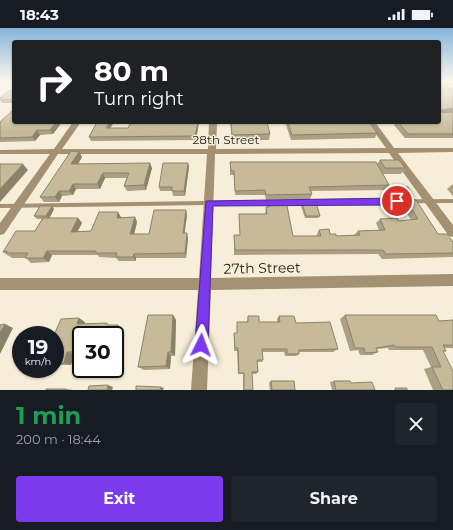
<!DOCTYPE html>
<meta charset="utf-8">
<style>
:root{--surface:#171b24;--page:#20242c;--text:#f1f3f6;--muted:#9ea1a6;--accent:#7c3aed}
body{margin:0;font-family:Montserrat,sans-serif;background:var(--page);color:var(--text);height:100vh;display:flex;flex-direction:column;font-size:15px;white-space:nowrap}
*{box-sizing:border-box;margin:0}
p{font-size:13px;color:var(--muted)}
.icon{flex:none;width:22px;height:22px;fill:none;stroke:currentColor;stroke-width:2;stroke-linecap:round;stroke-linejoin:round}
.map{position:relative;height:362px;overflow:hidden}
.side{display:flex;flex-direction:column;background:var(--surface);flex:1}
.side>*{flex:none}
.banner{position:absolute;left:12px;top:12px;width:429px;height:84px;border-radius:4px;box-shadow:0 1px 3px #0004;background:#202124;color:#fff;overflow:hidden}
.speed{position:absolute;left:12px;top:298px;display:flex;gap:8px;font-size:20px;font-weight:700;text-align:center}
.speed>*{display:grid;place-content:center;width:52px;height:52px;border-radius:50%;background:var(--surface);box-shadow:0 1px 3px #0004;line-height:1}
.speed small{font-size:10px;font-weight:400}
.speed .limit{border:2px solid #111;border-radius:6px;background:#fff;color:#111}
.pin{position:absolute;display:grid;place-items:center;width:34px;height:34px;color:#fff;margin:-17px;border:2px solid #fff;border-radius:50%;box-shadow:0 1px 4px #0007}
.me{position:absolute;width:44px;margin:-22px;rotate:3deg;stroke-linejoin:round;filter:drop-shadow(0 0 3px #0008)}
.turn{display:flex;align-items:center;gap:14px;height:84px;padding:0 16px;font-size:18px}
.turn .icon{width:52px;height:52px;stroke-width:2.5}
.turn b{display:block;font-size:28px;line-height:34px}
.round{display:grid;place-items:center;flex:none;width:42px;height:42px;border-radius:4px;background:var(--page)}
.summary{display:flex;align-items:center;justify-content:space-between;height:68px;padding:0 16px}
h1{font-size:24px;font-weight:700;line-height:30px;color:#1e9e55}
.cta{display:flex;gap:8px;margin-top:auto;padding:8px 16px}
.cta a{flex:1;height:46px;border-radius:4px;background:var(--accent);color:#fff;font-size:16px;font-weight:700;line-height:46px;text-align:center}
.cta a+a{background:var(--page);color:var(--text)}
.status{display:flex;justify-content:space-between;align-items:center;height:28px;padding:0 20px;background:var(--surface);direction:ltr}
.status svg{height:11px;fill:currentColor}
.map>svg:first-child{display:block}
</style>
<div class="status"><b>18:43</b><svg viewBox="0 0 49 12"><path d="M0 12V9h3v3zM5 12V6h3v6zM10 12V3h3v9zM15 12V0h3v12zM26 1h20v11H26zM47 4h2v5h-2z"/></svg></div>
<div class="map">
<svg width="453" height="362" viewBox="0 0 453 362">
<rect width="100%" height="100%" fill="#f6eed8"/>
<g fill="none" stroke-linecap="round" stroke-linejoin="round">
<path fill="#a49072" fill-rule="evenodd" d="M453,171v4l-172,1 -2,-2 2,-2z
M273,172l2,2 -2,2 -273,4v-4z"/>
<path fill="#a49072" fill-rule="evenodd" d="M73,94h8l-19,27h146l1,-27h8l-1,27 170,-1 -19,-26h8l19,26h59v4l-55,1 55,72v12l-4,-1 -60,-83 -174,1 -4,124 242,-4v12l-242,4 -4,100h-16l7,-100h-198v-12h199l8,-124h-149l-54,80 -4,1v-12l50,-69h-50v-4l54,-1z"/>
</g>
<path fill="#aba083" d="M439,53h14v3l-1,2h-11v2h12v24l-9,1 9,-1v26h-48l-11,-13 2,-3h43z
M14,59v16h-12l-2,-2v-3l12,-8z
M0,94h62l-9,12 -13,1 -5,6 -35,1z
M97,94h17l-4,6h18l71,-6 -3,18 -105,1 -2,-4z
M230,94l40,12 -1,6h-37z
M285,94h84l8,11 -2,5 -84,2z
M79,124l3,5 -4,7 74,4 -6,22 -19,1 -3,-5 3,-8h-22l-5,11h-24l-3,6 -11,1 -3,6h-15l-4,-5z
M380,132l25,8 -4,6h-18l6,11 -3,5 -75,1 1,3 -2,5 -44,1 -1,-5h-30l-1,-20h-4v-13l147,2z
M188,135l1,4 -4,29h-12l-1,-5h-12l-1,-4z
M453,156v12l-6,-7z
M395,159l18,8 -2,3h-14l-5,-8z
M406,172l32,34 15,8v15l-71,2 -4,-5 -144,1v-20h6l-1,-21h26l1,-7h1l1,-5 25,34h24v-2l2,-4 17,6 18,-1 4,-4 21,-1 -3,-7 4,-4 18,2 13,-1 -9,-15z
M302,175l18,13 -2,2h-13l-4,-12z
M54,181l-5,9h29l4,5 -4,8h13l30,-14h14l2,5 -3,12h15l37,-24 1,5 -3,18 4,5 -2,20h-50v3h-17l-3,-3 -17,-1 -1,-2h-46l-3,7 -18,1 -5,-5h-14l-9,-6 32,-21 7,-12h-5l-3,-3z
M173,287l3,5 -1,36h-4l-1,13 -26,1 -6,-3z
M345,287l94,6 14,-1v29l-1,-1h-8l2,3 -3,1 10,38h-20l-9,-21 7,-2 -8,-17h-34l-1,-2 -11,1 1,3 -6,3h-12l-2,-5 -8,1 -10,-32z
M248,288l11,6h18v-3l2,-3 17,7 42,26 -5,3h-34v2l-3,2h-11l-1,-4h-22l1,8 -1,2h-5l1,10 -2,2h-4l1,16h-10v-16h-5l-1,-23h-3v-18h3v-11h10z
M85,294l-1,2 26,1 12,3 -6,26h-1v-19h-34v20h-7l-3,10h-16v-30z
M271,353l24,9h-25l-1,-7z
M334,353l17,2 24,7h-43l-2,-8z"/>
<path fill="#8b826a" d="M453,80v4l-14,2 2,-4z
M56,94h6l-9,12 -3,-4z
M110,94h4l-6,10 -2,-4z
M198,94h1l-3,18 -1,-4z
M37,102l3,5 -5,6 -3,-4z
M79,124l3,5 -7,12 -4,-5z
M150,135l2,5 -6,22 -2,-5z
M188,135l1,4 -4,29 -1,-5z
M23,136l5,6 -28,32v-13z
M103,145l2,5 -5,11 -3,-5z
M73,156l3,5 -3,6 -4,-4z
M59,163l3,5 -3,6 -4,-5z
M52,178l2,3 -5,10 -3,-3z
M186,182l1,5 -3,23 -1,-5z
M118,184l3,5 -2,5 -2,-4z
M135,189l2,5 -4,17 -3,-5z
M78,190l4,5 -7,13 -4,-4z
M187,205l1,5 -2,20 -1,-5z
M47,223l5,4 -3,7 -6,-4z
M134,226l2,4v3l-3,-4z
M173,287l3,5 -1,36 -4,-4z
M79,290l6,4 -2,5 -6,-3z
M5,296l8,4 -13,26v-21z
M118,297l4,3 -6,26 -1,-1v-15z
M67,324l7,3 -3,10 -7,-2z
M168,324l3,4 -1,13 -4,-3z
M108,357l5,2 -1,3h-5z
M161,359l3,1 -1,2h-3z
M66,361l7,1h-8z"/>
<path fill="#c7ba98" stroke="#8b826a" d="M439,53h14v1h-12v6h12v20l-12,2 1,3 11,-1v22h-45l-10,-12h41z
M14,59v13l-14,-1v-1l10,-8h2l1,-2z
M14,81v13h42l-6,8h-13l-5,7 -32,1v-16z
M97,94h13l-4,6h22l3,-6h67l-3,14 -106,1z
M231,94h36l3,12 -38,1z
M288,94h81l8,11 -85,2z
M71,123l8,1 -8,12 79,-1 -6,22 -20,1 5,-13h-26l-6,11h-24l-4,7h-10l-4,6h-15z
M380,132h19l6,8h-20z
M230,134h146l13,23 -80,2 3,7 -46,1 -1,-5 -30,1 -1,-20h-3z
M163,135h25l-4,28h-12v-4h-13z
M0,136h23l-23,25z
M395,159h13l5,8h-13z
M406,172h10l22,34h9l6,8v11l-67,1 -3,-4h-148l-1,-15h6l-1,-21h28l-1,-7h3l-1,-5 18,-1 7,35h28l-2,-6 10,-1 1,5h6v2l24,-1 -2,-4 27,-1 -5,-11 17,-1 1,3 20,-2z
M302,175h12l3,3 3,10h-14z
M40,178h12l-6,10h-12z
M154,182h32l-3,23h4l-2,20 -51,1 -1,3h-17l1,-4h-21v-2h-49l-4,7h-18l3,-5h-22l1,-2 -4,1 13,-21h19l8,-13h35l-7,14 20,-1 8,-19h19l-1,6 18,-1 -5,17h19z
M148,287h25l-2,37h-3l-2,14 -28,1z
M345,287h91l3,6 14,-1v25h-10l3,6h-3l10,20v19h-10l-11,-23h9l-9,-20h-37l-1,-2 -18,3 2,4 -13,1 -1,-5h-9z
M248,288h11v6h21l-1,-6h15l2,7 34,-1 8,27 -39,1v4h-12v-5h-25l1,11h-6l1,12h-6l1,18h-9v-17h-5l-1,-25h-3l-1,-15h3v-11h11z
M79,290l-2,6 30,-1v2h11l-3,13v-3h-34v17h-14l-3,11h-9v-28h-1l7,-16z
M5,296l-5,9v-8z
M271,353h23l1,9h-23z
M334,353h16l1,2 21,-1 3,8h-39z
M108,357l-1,5h-19l1,-4z
M136,358l25,1 -1,3h-24z
M395,360h12v2h-12z
M46,361h20l-1,1h-19z"/>
<linearGradient id="sky" x2="0" y2="1"><stop stop-color="#84b4db"/><stop offset="0.51" stop-color="#fbf7ed"/><stop offset="1" stop-color="#fbf7ed" stop-opacity="0"/></linearGradient>
<rect width="453" height="104" fill="url(#sky)"/>
<path fill="#7c3aed" stroke="#51269a" d="M397,170l5,3 -5,4 -184,1 -5,139 -2,4 -5,2 -4,-2 -2,-4 11,-144z"/>
<g text-anchor="middle" dominant-baseline="central" stroke-width="3" stroke-linejoin="round" paint-order="stroke">
<g font-size="12" fill="#25231b" stroke="#f6eed8">
<text x="226" y="111">28th Street</text>
</g>
<g font-size="14" fill="#25231b" stroke="#f6eed8">
<text transform="translate(262 240) rotate(-1)">27th Street</text>
</g>
</g>
</svg>
<div class="speed"><div>19<small>km/h</small></div><div class="limit">30</div></div>
<div class="pin" style="left:397px;top:173px;background:#d93025"><svg class="icon" aria-label="arrive" viewBox="0 0 24 24"><path d="M6 21V4h12l-3 4 3 4H6"/></svg></div>
<svg class="me" style="left:201px;top:317px" viewBox="-20 -20 40 40"><path d="M0-17L14 15 0 8-14 15z" fill="#7c3aed" stroke="#fff" stroke-width="4"/></svg>
<div class="banner">
<div class="turn"><svg class="icon" aria-label="right" viewBox="0 0 24 24"><path d="M7 20v-9h11M14 6l5 5-5 5"/></svg><div><b>80 m</b>Turn right</div></div>
</div>
</div>
<section class="side">
<div class="summary"><div><h1>1 min</h1><p>200 m · 18:44</p></div><a class="round"><svg class="icon" aria-label="close" viewBox="0 0 24 24"><path d="M6 6l12 12M18 6L6 18"/></svg></a></div>
<div class="cta"><a>Exit</a><a>Share</a></div>
</section>
